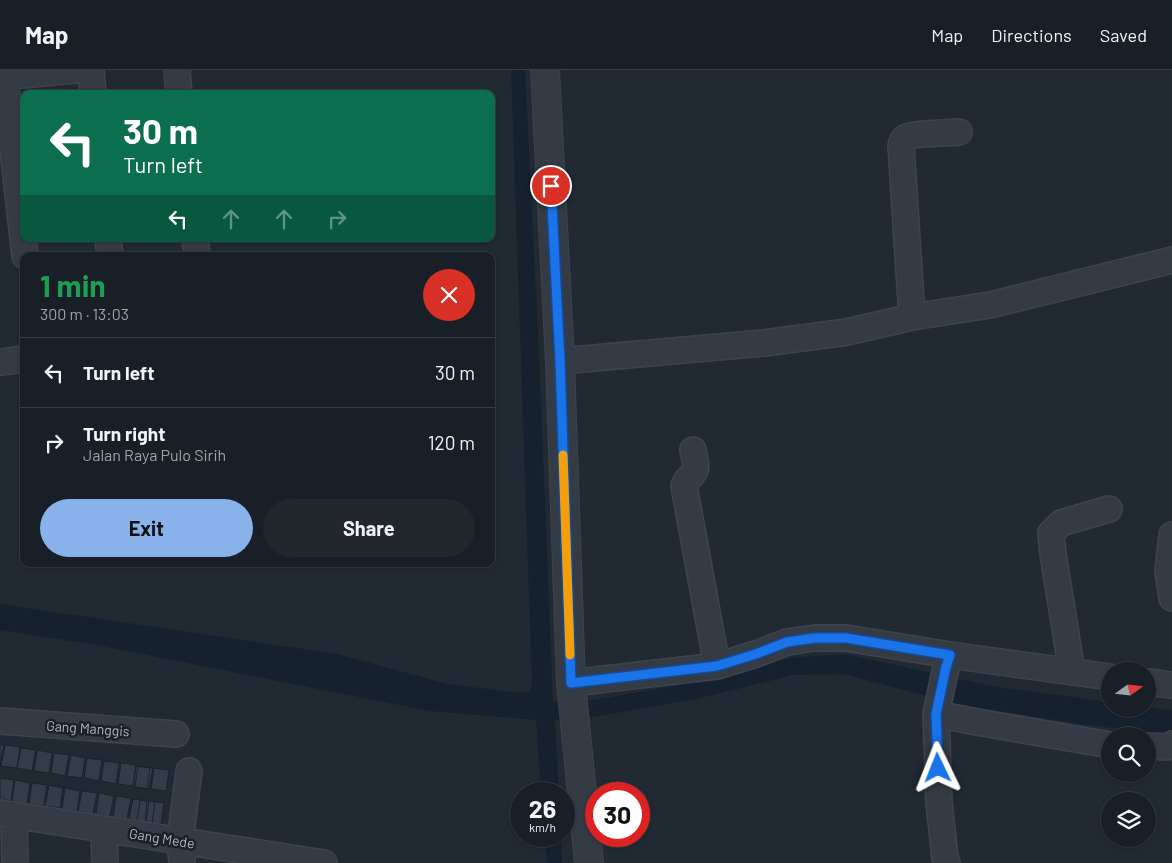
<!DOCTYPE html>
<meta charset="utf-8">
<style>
:root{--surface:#191f26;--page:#22272e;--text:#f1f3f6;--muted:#9fa2a7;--line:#373d43;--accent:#89b2eb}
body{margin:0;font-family:Barlow,sans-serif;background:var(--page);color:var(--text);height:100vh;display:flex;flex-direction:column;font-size:19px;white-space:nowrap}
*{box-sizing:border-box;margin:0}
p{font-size:16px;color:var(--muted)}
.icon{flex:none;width:28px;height:28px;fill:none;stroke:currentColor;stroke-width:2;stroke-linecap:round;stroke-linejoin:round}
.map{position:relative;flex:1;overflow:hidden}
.drawer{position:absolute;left:20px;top:182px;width:475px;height:315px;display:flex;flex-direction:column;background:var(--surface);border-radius:10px;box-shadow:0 1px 4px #0004,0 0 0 1px var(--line)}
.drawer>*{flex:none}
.guide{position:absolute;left:20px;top:20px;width:475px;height:152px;border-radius:10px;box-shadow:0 1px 4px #0004,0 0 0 1px var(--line);background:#0b6e4f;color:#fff;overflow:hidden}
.needle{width:32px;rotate:75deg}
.fabs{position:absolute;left:1101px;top:592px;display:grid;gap:10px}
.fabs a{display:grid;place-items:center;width:55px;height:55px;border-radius:50%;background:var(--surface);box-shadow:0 1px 4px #0004,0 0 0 1px var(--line);font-size:25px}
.speed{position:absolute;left:510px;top:712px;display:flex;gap:10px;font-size:25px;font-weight:700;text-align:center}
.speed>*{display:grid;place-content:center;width:65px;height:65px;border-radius:50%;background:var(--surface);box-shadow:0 1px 4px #0004,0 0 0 1px var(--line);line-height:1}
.speed small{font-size:12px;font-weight:400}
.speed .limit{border:8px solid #d22;background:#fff;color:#111}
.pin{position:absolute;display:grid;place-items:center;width:42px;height:42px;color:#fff;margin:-21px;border:2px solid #fff;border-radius:50%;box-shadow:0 1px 5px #0007}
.me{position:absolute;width:55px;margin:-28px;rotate:358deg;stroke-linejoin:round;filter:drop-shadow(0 0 4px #0008)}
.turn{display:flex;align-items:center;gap:18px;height:105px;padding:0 20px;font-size:22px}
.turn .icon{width:65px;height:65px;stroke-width:2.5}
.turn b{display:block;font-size:35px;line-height:42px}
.lanes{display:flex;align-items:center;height:48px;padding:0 20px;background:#0003;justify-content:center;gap:25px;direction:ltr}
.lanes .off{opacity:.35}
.round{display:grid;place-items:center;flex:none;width:52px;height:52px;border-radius:26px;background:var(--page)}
.headline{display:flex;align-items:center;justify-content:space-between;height:85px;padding:0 20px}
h1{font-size:30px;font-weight:700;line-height:38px;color:#1e9e55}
.primary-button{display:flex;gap:10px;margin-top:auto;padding:10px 20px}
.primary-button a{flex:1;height:58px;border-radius:30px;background:var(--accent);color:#111;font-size:20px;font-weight:700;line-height:58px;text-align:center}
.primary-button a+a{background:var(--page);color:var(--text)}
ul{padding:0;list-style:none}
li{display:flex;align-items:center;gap:15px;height:70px;padding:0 20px;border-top:1px solid var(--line)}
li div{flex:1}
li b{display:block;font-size:19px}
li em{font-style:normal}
header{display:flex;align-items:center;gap:30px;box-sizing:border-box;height:70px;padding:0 25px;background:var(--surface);border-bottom:1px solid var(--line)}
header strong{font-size:24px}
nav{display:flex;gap:28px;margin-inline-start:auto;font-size:18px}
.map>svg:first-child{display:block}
</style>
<header>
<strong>Map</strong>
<nav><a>Map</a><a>Directions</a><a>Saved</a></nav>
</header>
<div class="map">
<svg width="1172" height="793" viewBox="0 0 1172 793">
<rect width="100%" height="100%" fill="#212933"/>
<path fill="#16212f" d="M511,0h14l14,285 14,347 40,-2 110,-19 87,-23 54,-4 153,33 113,15v7h38v-2l24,3v26l-104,-14 -107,-17 -118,-31 -49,1 -94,23 -106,19 -39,3 4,74h-18l-5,-74 -106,-9 -339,-67 -91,-14v-26l337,50 110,30 73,9 10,-2 2,-8z
M545,766h16l1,27h-15z"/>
<path fill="#333d4a" stroke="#1c222a" d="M0,674l4,1 -4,21z
M5,675l15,2 -3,21 -16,-2z
M21,678l15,2 -4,21 -15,-3z
M37,680l15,3 -3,20 -15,-2z
M54,683l15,2 -4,21 -14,-3z
M71,685l14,3 -3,20 -15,-2z
M87,688l15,2 -3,21 -15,-3z
M104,691l15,2 -3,21 -15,-3z
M121,693l15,2 -3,21 -15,-2z
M136,696l14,2 -3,21 -14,-2z
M138,696l15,2 -4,21 -14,-2z
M154,698l15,2 -3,21 -15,-2z
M0,708l14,2 -3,21 -11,-2z
M15,710l15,3 -3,21 -15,-3z
M32,713l15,2 -3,21 -15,-2z
M49,715l14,3 -3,20 -15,-2z
M65,718l15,3 -3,20 -15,-2z
M82,721l15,2 -4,21 -15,-3z
M99,723l15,3 -4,20 -14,-2z
M116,726l15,2 -4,21 -14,-2z
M133,729l14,2 -2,21 -16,-3z
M140,730l15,2 -3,21 -15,-2z
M149,731l15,2 -3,21 -15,-2z"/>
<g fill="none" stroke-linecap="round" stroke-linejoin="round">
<defs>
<path id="minor" d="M4,0l21,186
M91,0l2,24
M177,0l2,24
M0,7l75,-7
M108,169l2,17
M195,169l2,17
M912,247l-11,-171c1,-4 1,-6 4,-8 7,-5 43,-5 54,-6
M560,291l204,-18 83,-11 65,-15 78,-12 182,-45
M0,292l24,-3
M693,380c1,6 5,17 1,22 -4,7 -8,6 -10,14l33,180
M1172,465l-4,36 4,27
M1072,602l-19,-118 -2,-21 10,-10 48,-14
M1148,612l24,3
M571,613l146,-17 39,-12 31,-12 28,-4h31l104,17 160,22
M936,644l41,8 133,23
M0,651l176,13
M1148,676l19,1 5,-3
M0,743l324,50
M14,745l1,48
M104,759l1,34
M182,793l-2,-22 9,-70
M947,793l-2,-5 -6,-55 -3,-89 10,-47 4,-12"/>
<path id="tertiary" d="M545,0l15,291 11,322 18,180"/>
</defs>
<use href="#minor" stroke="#3e444d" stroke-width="28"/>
<use href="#tertiary" stroke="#3e444d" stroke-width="30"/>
<use href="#minor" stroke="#343b44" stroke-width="25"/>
<use href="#tertiary" stroke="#343b44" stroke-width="28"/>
</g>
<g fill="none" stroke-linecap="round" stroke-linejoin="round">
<defs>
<path id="route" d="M551,116l9,175 11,322 146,-17 39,-12 31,-12 28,-4h31l104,17 -4,12 -10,47 2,54"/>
</defs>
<use href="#route" stroke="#114b97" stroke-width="12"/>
<use href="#route" stroke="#1a73e8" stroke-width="9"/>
<path stroke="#f59e0b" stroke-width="9" d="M563,385l7,200"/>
</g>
<g text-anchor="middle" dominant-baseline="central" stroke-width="5" stroke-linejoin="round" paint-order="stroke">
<g font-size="14" fill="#aeb6c1" stroke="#1a2028">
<text transform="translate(88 658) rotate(4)">Gang Manggis</text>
<text transform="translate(162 768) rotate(9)">Gang Mede</text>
</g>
</g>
</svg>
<div class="fabs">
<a><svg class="needle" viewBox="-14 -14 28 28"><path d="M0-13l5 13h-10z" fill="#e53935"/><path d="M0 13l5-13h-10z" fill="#9fa2a7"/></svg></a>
<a><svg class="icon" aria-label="search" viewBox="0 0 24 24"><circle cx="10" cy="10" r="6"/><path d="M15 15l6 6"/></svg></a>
<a><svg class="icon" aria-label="layers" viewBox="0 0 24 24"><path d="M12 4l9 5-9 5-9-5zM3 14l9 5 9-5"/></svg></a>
</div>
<div class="speed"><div>26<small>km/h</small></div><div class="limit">30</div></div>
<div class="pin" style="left:551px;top:116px;background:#d93025"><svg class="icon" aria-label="arrive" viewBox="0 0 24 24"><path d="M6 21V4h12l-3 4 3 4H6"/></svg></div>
<svg class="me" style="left:938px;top:698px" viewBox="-20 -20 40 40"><path d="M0-17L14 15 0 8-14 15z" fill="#1a73e8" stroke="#fff" stroke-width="4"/></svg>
<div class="guide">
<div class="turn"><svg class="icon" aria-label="left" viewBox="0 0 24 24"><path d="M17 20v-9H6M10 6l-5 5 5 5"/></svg><div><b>30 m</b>Turn left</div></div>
<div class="lanes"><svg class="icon" aria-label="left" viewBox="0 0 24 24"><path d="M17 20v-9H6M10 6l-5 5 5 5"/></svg><svg class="icon off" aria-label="ahead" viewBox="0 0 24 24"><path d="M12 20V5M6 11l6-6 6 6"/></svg><svg class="icon off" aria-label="ahead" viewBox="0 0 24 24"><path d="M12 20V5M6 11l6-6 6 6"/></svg><svg class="icon off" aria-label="right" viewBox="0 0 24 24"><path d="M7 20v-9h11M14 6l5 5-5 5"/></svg></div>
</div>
<section class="drawer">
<div class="headline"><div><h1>1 min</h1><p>300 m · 13:03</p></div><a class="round" style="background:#d93025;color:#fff"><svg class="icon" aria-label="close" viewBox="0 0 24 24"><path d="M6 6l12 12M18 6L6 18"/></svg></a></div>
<ul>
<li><svg class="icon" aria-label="left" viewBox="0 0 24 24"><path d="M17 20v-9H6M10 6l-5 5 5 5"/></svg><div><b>Turn left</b></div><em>30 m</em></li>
<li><svg class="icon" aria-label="right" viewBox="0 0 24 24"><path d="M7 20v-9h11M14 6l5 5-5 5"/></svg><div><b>Turn right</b><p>Jalan Raya Pulo Sirih</p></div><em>120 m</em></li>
</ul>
<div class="primary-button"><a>Exit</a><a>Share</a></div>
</section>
</div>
